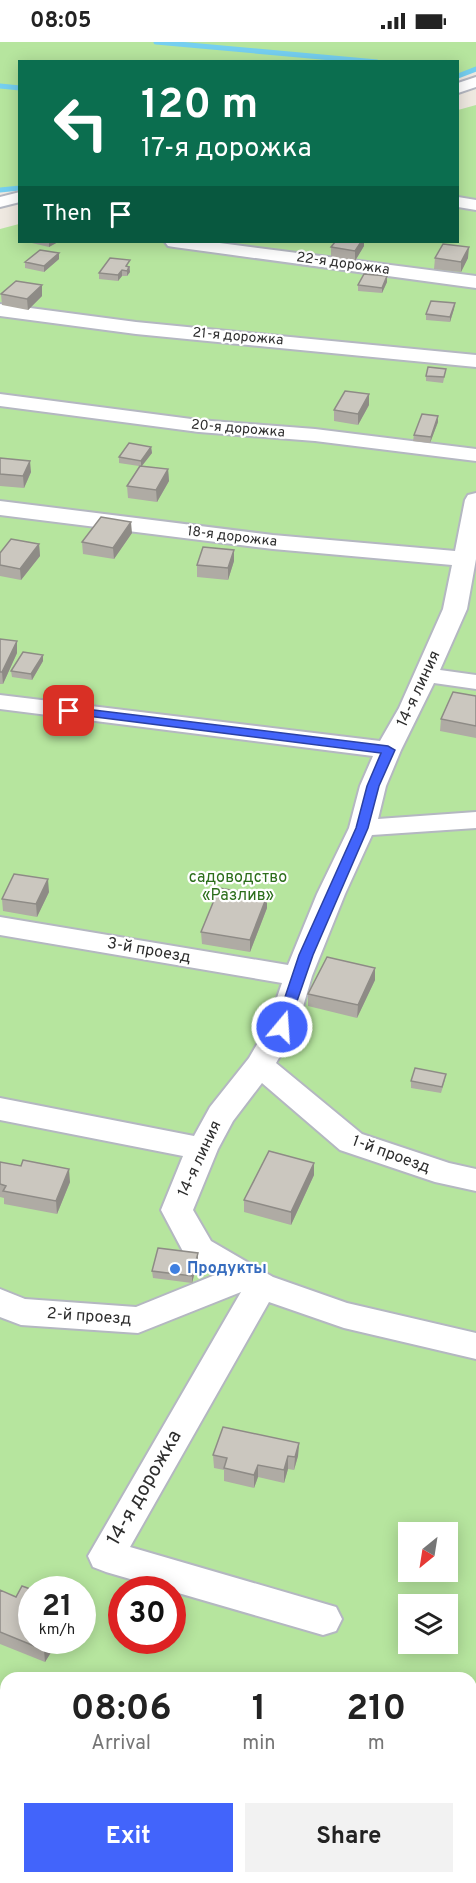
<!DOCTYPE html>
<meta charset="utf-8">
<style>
:root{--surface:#fff;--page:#f2f2f2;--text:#222;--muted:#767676;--accent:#4264fb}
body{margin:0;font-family:Overpass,sans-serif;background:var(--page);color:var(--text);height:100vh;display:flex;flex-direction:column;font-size:22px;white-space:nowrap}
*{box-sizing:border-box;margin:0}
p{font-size:20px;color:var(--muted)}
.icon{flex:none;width:33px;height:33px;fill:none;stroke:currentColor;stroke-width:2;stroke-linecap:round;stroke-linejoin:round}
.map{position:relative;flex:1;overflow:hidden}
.drawer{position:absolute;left:0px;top:1630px;width:477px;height:212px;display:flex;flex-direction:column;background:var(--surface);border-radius:18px 18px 0 0;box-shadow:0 3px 15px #0003}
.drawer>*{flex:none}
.guide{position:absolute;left:18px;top:18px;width:441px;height:183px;border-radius:0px;box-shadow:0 3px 15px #0003;background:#0b6e4f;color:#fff;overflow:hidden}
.needle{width:39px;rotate:210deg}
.buttons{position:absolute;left:398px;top:1480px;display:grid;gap:12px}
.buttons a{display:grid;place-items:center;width:60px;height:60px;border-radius:0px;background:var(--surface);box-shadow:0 3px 15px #0003;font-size:30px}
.speed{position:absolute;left:18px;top:1534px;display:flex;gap:12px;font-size:30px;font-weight:700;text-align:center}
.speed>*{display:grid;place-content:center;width:78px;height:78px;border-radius:50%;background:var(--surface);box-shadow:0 3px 15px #0003;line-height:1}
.speed small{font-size:15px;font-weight:400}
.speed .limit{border:9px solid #d22;background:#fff;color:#111}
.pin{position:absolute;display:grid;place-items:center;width:51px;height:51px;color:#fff;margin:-26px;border-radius:12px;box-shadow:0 3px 9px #0006}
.me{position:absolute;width:66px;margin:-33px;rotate:18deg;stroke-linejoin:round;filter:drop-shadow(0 0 4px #0008)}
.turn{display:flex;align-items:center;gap:21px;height:126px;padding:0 24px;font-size:27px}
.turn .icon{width:78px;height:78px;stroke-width:2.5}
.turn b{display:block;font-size:42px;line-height:51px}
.then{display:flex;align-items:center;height:57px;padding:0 24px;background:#0003;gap:12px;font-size:22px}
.eta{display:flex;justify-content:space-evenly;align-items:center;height:102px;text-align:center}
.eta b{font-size:36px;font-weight:700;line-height:42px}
.button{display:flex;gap:12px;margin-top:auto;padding:12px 24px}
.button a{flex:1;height:69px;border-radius:0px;background:var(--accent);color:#fff;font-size:24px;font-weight:700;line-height:69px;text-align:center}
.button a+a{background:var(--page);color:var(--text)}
.status{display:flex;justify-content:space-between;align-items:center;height:42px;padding:0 30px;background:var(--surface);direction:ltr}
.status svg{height:16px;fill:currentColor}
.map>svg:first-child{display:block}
</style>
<div class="status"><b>08:05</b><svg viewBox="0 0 49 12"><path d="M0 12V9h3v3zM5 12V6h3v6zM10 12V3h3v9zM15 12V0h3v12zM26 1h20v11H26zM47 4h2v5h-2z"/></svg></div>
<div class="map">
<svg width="476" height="1841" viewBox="0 0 476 1841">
<rect width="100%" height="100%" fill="#efe9e1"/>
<path fill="#b6e59e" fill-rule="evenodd" d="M0,0h476v27l-18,7v-14h-438l-1,126 -19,2z
M476,63v1778h-476v-1654l19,-5 1,18h438v-132zM408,1491h39v39h-39zM32,1548h50v51h-50zM122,1548h50v51h-50zM408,1563h39v39h-39zM6,1636h465v200h-465z"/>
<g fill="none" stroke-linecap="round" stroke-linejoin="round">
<path stroke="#75cff0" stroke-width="5" d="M156,0l221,20
M458,34l18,-7
M0,44l20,2
M0,148l20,-2"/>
<defs>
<path id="street" d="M476,35v10l-18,6v-10z
M20,150v10l-20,5v-10z
M458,155l18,3v10l-18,-3z
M165,200h47l264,34v12l-302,-41 -6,-1z
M0,262l136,18 340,33v12l-340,-33 -136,-18z
M0,352l199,26 116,9 161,20v12l-161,-20 -116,-9 -199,-26z
M476,451v66l-9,50 -27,61 36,5v14l-42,-6 -33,67 -15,36 -8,33 98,-7v16l-104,7 -27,59 -33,82 -15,51 -21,36 86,71 87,29 27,6v22l-41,-9 -95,-32 -78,-67 -29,38 -15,28 -25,61 18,31 62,36 74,26 129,30v26l-132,-31 -75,-26 -139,245 206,60 6,12 -6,12 -13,4 -217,-63 -13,-5 -5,-11 153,-264 -103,41 -117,-8 -21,-8v-28l25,10 111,8 79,-32 -28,-16 -26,-49 22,-54 -183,-36v-22l194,38 16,-29 39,-49 18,-31 15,-44 -282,-48v-18l288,48 29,-71 32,-66 11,-42 13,-30 -373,-47v-14l380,46 19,-33 44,-99 9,-44 -179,-16 -273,-34v-14l273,34 182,16 10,-51 3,-5z
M0,1744l6,2v38l-6,-2z
M178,1836h54l2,5h-54z"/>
</defs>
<use href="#street" stroke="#b4b7c1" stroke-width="4"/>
<use href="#street" fill="#fff" fill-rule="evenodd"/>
</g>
<path fill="#afaba4" d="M32,200h26l-9,5 -17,-4z
M364,204l-9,15 -24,-3v-11z
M59,211v6l-15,13 -19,-4v-6z
M435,216h33l-7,14 -27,-3z
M130,224v6l-3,4h-5l-4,5 -19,-2v-6z
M387,234v6l-5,11 -24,-2v-6z
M1,252l41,2 -14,14 -26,-5z
M455,261l-1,6 -4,13 -24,-2v-6z
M446,327l-3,14 -17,-2v-5z
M369,352v11l-11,20 -24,-4v-11z
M438,380l-8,21 -17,-2 1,-6z
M151,405l1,6 -10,13 26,3 1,12 -12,21 -29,-4 -1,-12 12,-20 -20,-3v-6z
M0,416l31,14 -7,16 -24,-2z
M132,491l-18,26 -31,-5 -1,-12z
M39,502l1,12 -19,24 -21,-4v-23z
M234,508v11l-6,19 -31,-3v-12z
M0,597l17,14 -14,31h-3z
M43,619l-11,19 -20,-3 -1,-6z
M476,654v42l-36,-7 1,-12z
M49,850l-12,25 -34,-6 -1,-12z
M267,866l-17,44 -48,-8 -1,-12z
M375,926v12l-18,38 -49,-12v-12z
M445,1038l-4,13 -30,-5v-7z
M0,1120l70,20 -13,32 -53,-10v-6l-4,-1z
M314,1121v12l-23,50 -47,-13v-12z
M198,1218l-6,23 -39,-5 -1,-7z
M299,1401l-1,13 -4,14 -6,-1 -4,14 -26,-6 -4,11 -30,-7v-11l-10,-2 -1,-13z
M0,1548l32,51h26l-13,21 -45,-18z"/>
<path fill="#8e8b86" d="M49,200h9l-9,5z
M361,200h3v4l-9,15v-10z
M469,205l-1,11 -7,14v-10z
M59,211v6l-15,13v-6z
M129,225l1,5 -3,4v-5z
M122,228v6l-4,5v-6z
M387,234v6l-5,11v-5z
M42,243v11l-14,14 -1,-11z
M455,261l-1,6 -4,13v-5z
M369,352v11l-11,20v-11z
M438,374v6l-8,21 1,-6z
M151,405l1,6 -11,14v-6z
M30,419l1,11 -7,16 -1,-12z
M168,427l1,12 -12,21 -1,-12z
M131,480l1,11 -18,26 -1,-11z
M39,502l1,12 -19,24 -1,-11z
M234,508v11l-6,19v-12z
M17,599v12l-14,31 -1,-12z
M43,613v6l-11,19 -1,-6z
M48,837l1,13 -12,25 -1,-13z
M267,854v12l-17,44v-12z
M375,926v12l-18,38 1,-13z
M314,1121v12l-23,50v-13z
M69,1127l1,13 -13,32 -1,-13z
M198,1211v7l-6,23v-7z
M299,1401l-1,13 -4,14 1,-13z
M288,1414v13l-4,14v-13z
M258,1423v12l-4,11v-13z
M49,1599h9l-13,21 -1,-12z"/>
<path fill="#cbc7bf" stroke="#8e8b86" stroke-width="1.5" d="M335,200h26l-6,9 -24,-4z
M443,202l26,3 -8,15 -26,-4z
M40,208l19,3 -15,13 -19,-4z
M110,216l20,2 -4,6 3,1 -2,4 -5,-1 -4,5 -19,-2z
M364,232l23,2 -5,12 -24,-3z
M16,239l26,4 -15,14 -26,-5z
M431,259l24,2 -5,14 -24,-3z
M428,325l18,2 -2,8 -18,-1z
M345,349l24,3 -11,20 -24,-4z
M422,372l16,2 -7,21 -17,-2z
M129,401l22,4 -10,14 -22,-4z
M0,416l30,3 -7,15 -23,-2z
M140,424l28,3 -12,21 -29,-4z
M101,475l30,5 -18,26 -31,-6z
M11,497l28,5 -19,25 -20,-4v-12z
M203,505l31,3 -6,18 -31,-3z
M0,597l17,2 -15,31h-2z
M23,610l20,3 -12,19 -20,-3z
M453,650l23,4v30l-35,-7z
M14,832l34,5 -12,25 -34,-5z
M219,846l48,8 -17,44 -49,-8z
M327,915l48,11 -17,37 -50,-11z
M415,1026l31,6 -4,13 -31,-6z
M269,1109l45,12 -23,49 -47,-12z
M23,1118l46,9 -13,32 -53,-10 3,-5 -6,-2v-22l21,4z
M158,1206l40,5 -6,23 -40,-5z
M223,1385l76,16 -4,14 -7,-1 -4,14 -26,-5 -4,10 -30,-7 3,-10 -14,-3z
M22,1544l11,4h-1v51h17l-5,9 -44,-18v-42l16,7z"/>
<path fill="#4264fb" stroke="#2b41a3" stroke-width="1.5" d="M69,665l319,39 7,4 -16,36 -11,42 -55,127 -26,75 -5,2 -7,-5 24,-72 57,-127 11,-42 14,-33 -317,-40 -1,-2z"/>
<circle fill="#3f7fe0" stroke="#fff" stroke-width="2" cx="175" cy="1227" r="6"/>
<g text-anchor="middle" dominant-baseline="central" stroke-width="4.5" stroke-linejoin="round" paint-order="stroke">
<g font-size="14" fill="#2e2e2e" stroke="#fff">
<text transform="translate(343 222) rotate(8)">22-я дорожка</text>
<text transform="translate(238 295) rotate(5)">21-я дорожка</text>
<text transform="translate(238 387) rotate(5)">20-я дорожка</text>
<text transform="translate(232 495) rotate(7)">18-я дорожка</text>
</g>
<g font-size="16" fill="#2e2e2e" stroke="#fff">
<text transform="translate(419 647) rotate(-65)">14-я линия</text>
<text transform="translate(149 909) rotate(10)">3-й проезд</text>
<text transform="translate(391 1113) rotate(20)">1-й проезд</text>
<text transform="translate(200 1117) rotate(-65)">14-я линия</text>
<text transform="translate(89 1275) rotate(4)">2-й проезд</text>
</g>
<g font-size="16" fill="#2c6e1b" stroke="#fff">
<text x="238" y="836">садоводство<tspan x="238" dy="18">«Разлив»</tspan></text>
</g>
<g font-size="16" font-weight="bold" fill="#366cbe" stroke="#fff" text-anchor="start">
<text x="187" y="1227">Продукты</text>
</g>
<g font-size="20" fill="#2e2e2e" stroke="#fff">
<text transform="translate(145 1446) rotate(-60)">14-я дорожка</text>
</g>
</g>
</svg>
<div class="buttons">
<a><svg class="needle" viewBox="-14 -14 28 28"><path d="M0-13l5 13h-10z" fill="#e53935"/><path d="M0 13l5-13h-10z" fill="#767676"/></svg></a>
<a><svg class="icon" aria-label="layers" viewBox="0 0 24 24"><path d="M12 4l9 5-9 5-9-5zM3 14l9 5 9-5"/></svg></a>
</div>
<div class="speed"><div>21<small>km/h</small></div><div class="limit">30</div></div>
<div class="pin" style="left:69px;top:669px;background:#d93025"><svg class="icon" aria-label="arrive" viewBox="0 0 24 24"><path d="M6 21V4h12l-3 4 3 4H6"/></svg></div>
<svg class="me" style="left:282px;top:985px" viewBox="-20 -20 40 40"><circle r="17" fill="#4264fb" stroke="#fff" stroke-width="3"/><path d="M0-11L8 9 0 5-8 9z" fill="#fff"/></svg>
<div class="guide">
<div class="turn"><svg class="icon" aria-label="left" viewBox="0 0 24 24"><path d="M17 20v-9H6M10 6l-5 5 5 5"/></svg><div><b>120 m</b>17-я дорожка</div></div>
<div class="then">Then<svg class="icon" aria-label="arrive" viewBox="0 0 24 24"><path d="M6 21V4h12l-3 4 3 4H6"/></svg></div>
</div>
<section class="drawer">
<div class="eta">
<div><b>08:06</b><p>Arrival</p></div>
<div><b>1</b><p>min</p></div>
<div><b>210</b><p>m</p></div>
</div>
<div class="button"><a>Exit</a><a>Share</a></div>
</section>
</div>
